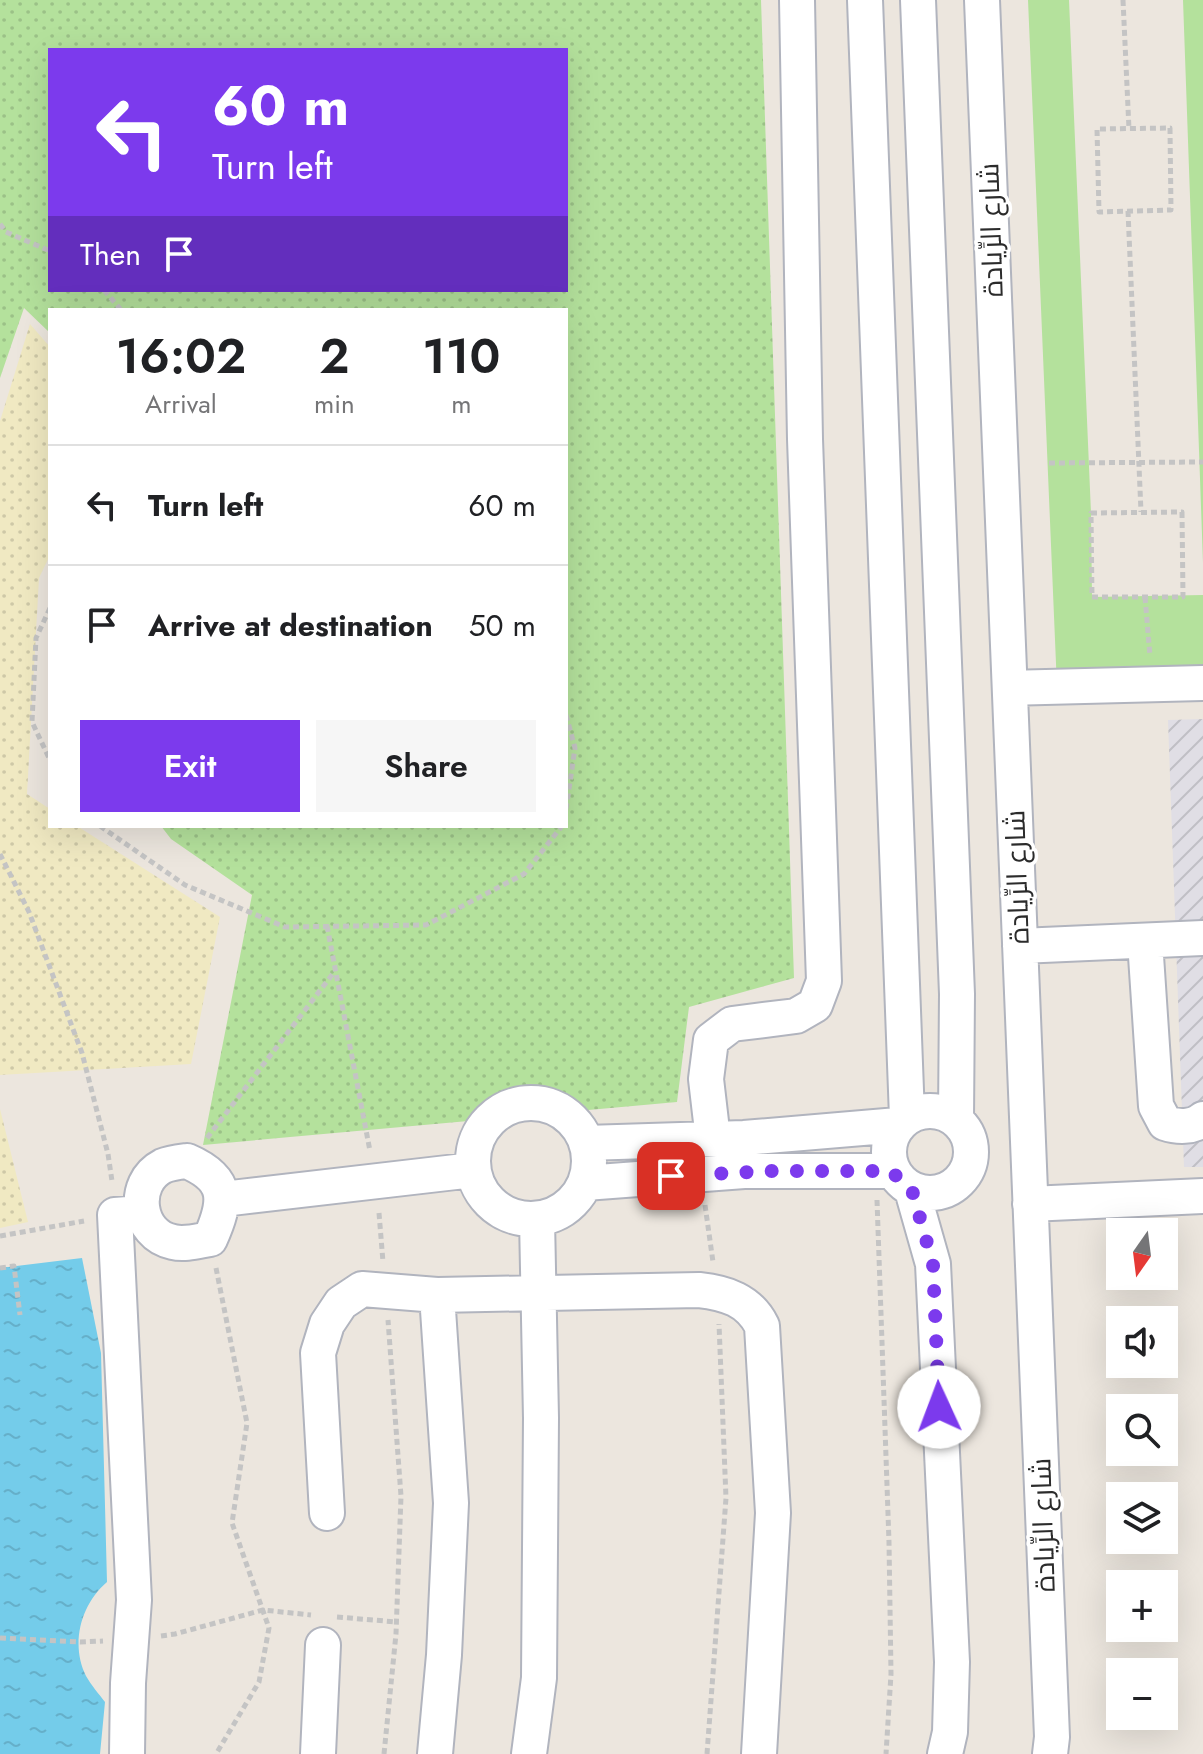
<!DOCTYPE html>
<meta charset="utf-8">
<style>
:root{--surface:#fff;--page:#f6f6f6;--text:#202124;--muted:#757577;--line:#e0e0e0;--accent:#7c3aed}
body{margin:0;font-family:Jost,Cairo,sans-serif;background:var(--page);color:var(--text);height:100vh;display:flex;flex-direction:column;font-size:30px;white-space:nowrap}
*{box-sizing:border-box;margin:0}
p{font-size:26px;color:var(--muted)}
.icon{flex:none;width:44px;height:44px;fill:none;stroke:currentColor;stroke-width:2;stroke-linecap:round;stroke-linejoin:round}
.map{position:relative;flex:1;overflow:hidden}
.details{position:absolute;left:48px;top:308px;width:520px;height:520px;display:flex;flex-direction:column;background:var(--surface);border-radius:0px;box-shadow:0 8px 32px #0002}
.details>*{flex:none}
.banner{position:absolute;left:48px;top:48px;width:520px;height:244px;border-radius:0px;box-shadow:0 8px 32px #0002;background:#7c3aed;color:#fff;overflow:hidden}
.needle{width:52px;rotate:194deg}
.tools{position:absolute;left:1106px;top:1218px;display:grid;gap:16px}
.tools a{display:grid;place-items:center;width:72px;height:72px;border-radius:0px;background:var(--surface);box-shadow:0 8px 32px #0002;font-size:40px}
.pin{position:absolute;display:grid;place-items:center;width:68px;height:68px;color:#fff;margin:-34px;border-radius:16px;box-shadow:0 4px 12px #0006}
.me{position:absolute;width:88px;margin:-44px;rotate:358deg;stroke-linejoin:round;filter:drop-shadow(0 0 6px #0008)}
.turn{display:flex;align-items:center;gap:28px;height:168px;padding:0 32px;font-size:36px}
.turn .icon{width:104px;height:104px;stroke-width:2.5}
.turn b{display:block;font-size:56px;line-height:68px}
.then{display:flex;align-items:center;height:76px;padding:0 32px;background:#0003;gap:16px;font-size:30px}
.eta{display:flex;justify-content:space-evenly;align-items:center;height:136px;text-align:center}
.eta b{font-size:48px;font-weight:600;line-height:56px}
.cta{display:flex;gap:16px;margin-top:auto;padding:16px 32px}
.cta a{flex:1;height:92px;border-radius:0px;background:var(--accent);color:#fff;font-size:32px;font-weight:600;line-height:92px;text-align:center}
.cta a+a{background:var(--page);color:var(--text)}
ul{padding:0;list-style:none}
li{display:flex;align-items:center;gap:24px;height:120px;padding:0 32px;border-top:2px solid var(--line)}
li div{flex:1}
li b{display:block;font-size:30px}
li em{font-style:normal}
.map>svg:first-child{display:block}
</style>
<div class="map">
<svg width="1203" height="1754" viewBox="0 0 1203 1754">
<defs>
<pattern id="industrial-furrows" width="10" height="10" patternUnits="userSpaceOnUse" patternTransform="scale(2)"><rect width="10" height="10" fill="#e0dee5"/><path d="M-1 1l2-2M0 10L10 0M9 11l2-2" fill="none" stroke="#c0bfc5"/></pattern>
<pattern id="sand-dots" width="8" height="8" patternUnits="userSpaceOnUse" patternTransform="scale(2)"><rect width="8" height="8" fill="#f0e9c2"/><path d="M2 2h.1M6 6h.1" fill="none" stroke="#cec8a7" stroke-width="1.8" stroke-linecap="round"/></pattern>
<pattern id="park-dots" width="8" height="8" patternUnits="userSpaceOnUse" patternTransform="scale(2)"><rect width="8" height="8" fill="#b4e19c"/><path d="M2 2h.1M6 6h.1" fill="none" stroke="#9bc187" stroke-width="1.8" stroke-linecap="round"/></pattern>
<pattern id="water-ripples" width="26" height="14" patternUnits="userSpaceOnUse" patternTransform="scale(2)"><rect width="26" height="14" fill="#74ccea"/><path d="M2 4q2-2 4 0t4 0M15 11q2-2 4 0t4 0" fill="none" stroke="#65afc9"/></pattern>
</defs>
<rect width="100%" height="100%" fill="#ece6de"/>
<path fill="url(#industrial-furrows)" d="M1203,719v448h-19l-16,-447z"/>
<path fill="#b4e19c" d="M1028,0h41l22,513 1,84 111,-2v88l-146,4z
M1183,0h20v563z"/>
<path fill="url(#sand-dots)" d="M30,324l20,23v208l-11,23 -12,216 23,15v17h27l143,91 -29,147 -191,11v-654z
M0,1109l28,113 -28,6z"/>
<path fill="url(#park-dots)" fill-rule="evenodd" d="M0,0h761l33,978 -105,29 -12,95 -474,43 49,-250 -81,-56 -10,-13h405v-516h-516v23l-26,-25 -24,70zM50,50h516v240h-516z"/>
<path fill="url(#water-ripples)" d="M82,1258l19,95 6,229c-26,22 -37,62 -21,94 5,9 13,18 19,26l-5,52h-100v-486z"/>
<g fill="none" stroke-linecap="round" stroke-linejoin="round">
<defs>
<path id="minor" d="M865,0l42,1117
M918,0l39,994 -1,125
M982,0l70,1737 -2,17
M1010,688l193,-5
M1145,941l11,165 9,17c12,4 28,5 38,-4
M1020,946l183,-8
M473 1161a58 58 0 1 1 116 0a58 58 0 1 1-116 0Z
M889 1152a41 41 0 1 1 82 0a41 41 0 1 1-82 0Z
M713,1139l-7,-60 5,-39 21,-16 64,-8 19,-11 9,-24 -19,-542 -8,-439
M586,1143l158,-5 154,-13
M187,1161c42,18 40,40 23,78 -12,2 -25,6 -37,3 -36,-7 -43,-59 -10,-76 7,-3 16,-4 24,-5z
M585,1183l159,-12h148
M912,1190l21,74 19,398 -2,70 -5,22
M223,1199l250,-29
M1030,1204l173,-8
M327,1513l-9,-160 9,-29 14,-21 21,-14 75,6 262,-5c27,3 50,10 63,36l11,187 -14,241
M127,1754l1,-71 6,-83 -19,-385 27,-2
M318,1754l5,-109
M435,1754l9,-99 7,-152 -14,-208
M529,1754l10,-76 2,-260 -4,-199"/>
</defs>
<use href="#minor" stroke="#b1b4be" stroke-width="38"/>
<path stroke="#c4c4c4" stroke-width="5" stroke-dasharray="6 4" stroke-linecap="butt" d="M1123,0l6,129
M1170,128l1,82 -72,2 -2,-83z
M1128,211l13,301
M0,224l6,8 44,19
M104,290l17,20
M1049,463l154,-1
M1182,512l1,85h-91l-1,-84z
M1145,597l5,59
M50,608l-14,30 -4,84 18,38
M566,715l9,33 -9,61
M100,826l85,59 100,42 141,-2 98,-51 38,-48
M0,854l29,58 53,141 26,101 4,27
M327,926l43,225
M207,1138l128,-167
M877,1200l12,342 2,132 -5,80
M705,1205l8,57
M379,1213l4,49
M0,1236l84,-15
M0,1268l14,-2 6,49
M216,1268l31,155 -15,100 37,105 -10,54 -43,72
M337,1617l60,5
M161,1636l14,-2 88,-24 48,5
M0,1638l80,4 23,-1
M384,1754l12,-120 5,-138 -13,-176
M707,1754l19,-256 -7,-174"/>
<use href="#minor" stroke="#fff" stroke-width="34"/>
</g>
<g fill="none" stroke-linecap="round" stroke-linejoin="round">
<path stroke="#7c3aed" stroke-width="14" stroke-dasharray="0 25.2" d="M671,1176l101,-5h120l9,11 11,8 21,74 6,143"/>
</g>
<g text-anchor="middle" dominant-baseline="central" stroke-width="7" stroke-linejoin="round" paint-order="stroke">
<g font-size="28" fill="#2b2b2b" stroke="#fff">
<text transform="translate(991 230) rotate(-92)">شارع الرِّيادة</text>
<text transform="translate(1017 877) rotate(-92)">شارع الرِّيادة</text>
<text transform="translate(1043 1525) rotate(-92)">شارع الرِّيادة</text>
</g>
</g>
</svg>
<div class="tools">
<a><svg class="needle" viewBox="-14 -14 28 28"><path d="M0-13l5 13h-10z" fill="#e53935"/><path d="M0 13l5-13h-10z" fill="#757577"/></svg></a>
<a><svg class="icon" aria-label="sound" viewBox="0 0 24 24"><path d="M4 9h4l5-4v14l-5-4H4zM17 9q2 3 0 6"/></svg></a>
<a><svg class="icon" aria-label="search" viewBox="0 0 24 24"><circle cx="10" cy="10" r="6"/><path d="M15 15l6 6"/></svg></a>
<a><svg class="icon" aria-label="layers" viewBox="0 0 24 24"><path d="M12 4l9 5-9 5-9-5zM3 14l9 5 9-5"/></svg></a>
<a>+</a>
<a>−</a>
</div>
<div class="pin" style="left:671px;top:1176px;background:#d93025"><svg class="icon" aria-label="arrive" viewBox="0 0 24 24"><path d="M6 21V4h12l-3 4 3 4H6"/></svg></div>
<svg class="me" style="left:939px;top:1407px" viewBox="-20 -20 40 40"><circle r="19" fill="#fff"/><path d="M0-13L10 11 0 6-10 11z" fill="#7c3aed"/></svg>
<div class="banner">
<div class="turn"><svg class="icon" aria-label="left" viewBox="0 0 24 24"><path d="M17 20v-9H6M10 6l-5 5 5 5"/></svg><div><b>60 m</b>Turn left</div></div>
<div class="then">Then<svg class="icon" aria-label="arrive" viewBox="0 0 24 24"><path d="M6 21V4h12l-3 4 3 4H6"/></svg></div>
</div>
<section class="details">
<div class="eta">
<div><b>16:02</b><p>Arrival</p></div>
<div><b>2</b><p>min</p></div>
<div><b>110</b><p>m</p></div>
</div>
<ul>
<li><svg class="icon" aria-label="left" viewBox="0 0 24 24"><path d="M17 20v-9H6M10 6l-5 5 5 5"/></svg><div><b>Turn left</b></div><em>60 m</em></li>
<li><svg class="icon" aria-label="arrive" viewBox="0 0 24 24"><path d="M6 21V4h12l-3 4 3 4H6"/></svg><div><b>Arrive at destination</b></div><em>50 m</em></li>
</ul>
<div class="cta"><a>Exit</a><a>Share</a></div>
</section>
</div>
